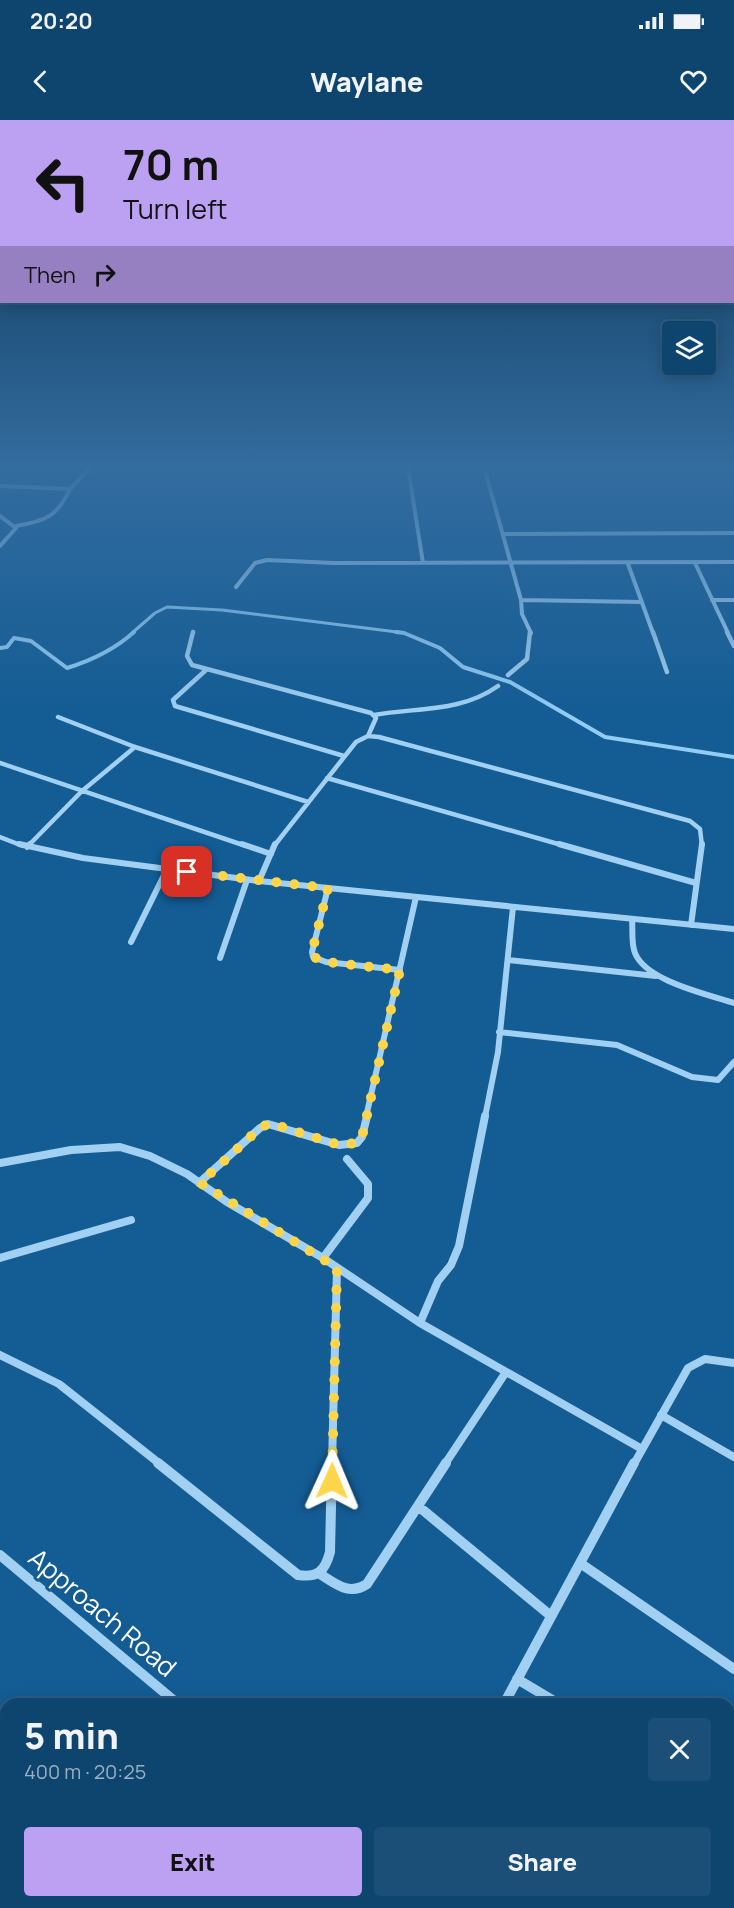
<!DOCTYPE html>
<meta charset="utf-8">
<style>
:root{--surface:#0e456f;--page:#1c4f77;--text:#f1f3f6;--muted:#9bb1c3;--line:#2e5d82;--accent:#bca0f2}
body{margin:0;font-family:Manrope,sans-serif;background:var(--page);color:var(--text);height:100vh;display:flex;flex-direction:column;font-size:22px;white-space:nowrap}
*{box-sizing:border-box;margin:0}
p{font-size:20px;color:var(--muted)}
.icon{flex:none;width:33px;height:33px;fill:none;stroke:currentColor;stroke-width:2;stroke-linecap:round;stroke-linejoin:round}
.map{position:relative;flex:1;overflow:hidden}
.panel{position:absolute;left:0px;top:1578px;width:735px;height:210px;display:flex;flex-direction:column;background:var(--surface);border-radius:18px 18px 0 0;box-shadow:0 3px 15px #0003,0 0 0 2px var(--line)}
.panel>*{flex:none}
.top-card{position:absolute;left:0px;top:0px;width:735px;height:183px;box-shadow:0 3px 15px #0003,0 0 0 2px var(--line);background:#bca0f2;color:#111;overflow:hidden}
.controls{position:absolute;left:662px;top:201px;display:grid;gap:12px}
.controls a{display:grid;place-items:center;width:54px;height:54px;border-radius:6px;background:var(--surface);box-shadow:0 3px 15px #0003,0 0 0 2px var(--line);font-size:30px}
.pin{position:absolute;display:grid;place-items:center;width:51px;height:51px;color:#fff;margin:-26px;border-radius:12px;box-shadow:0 3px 9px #0006}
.me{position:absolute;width:66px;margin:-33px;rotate:1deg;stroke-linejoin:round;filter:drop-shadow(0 0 4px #0008)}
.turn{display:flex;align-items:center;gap:21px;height:126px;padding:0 24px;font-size:27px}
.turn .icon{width:78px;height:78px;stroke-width:2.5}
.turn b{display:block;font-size:42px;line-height:51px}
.then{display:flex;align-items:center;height:57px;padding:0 24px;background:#0003;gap:12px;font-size:22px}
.round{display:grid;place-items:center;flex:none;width:63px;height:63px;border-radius:6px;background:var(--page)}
.overview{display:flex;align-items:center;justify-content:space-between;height:102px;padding:0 24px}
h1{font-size:36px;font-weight:800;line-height:45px}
.primary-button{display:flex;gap:12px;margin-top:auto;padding:12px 24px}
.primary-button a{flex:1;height:69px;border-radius:6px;background:var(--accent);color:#111;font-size:24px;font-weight:800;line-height:69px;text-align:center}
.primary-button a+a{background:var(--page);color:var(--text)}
.status{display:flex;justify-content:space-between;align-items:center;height:42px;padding:0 30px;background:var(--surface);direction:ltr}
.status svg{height:16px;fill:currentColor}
header{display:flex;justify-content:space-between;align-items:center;height:78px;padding:0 24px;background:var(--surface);font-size:27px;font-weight:800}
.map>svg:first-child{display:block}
</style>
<div class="status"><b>20:20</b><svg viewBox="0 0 49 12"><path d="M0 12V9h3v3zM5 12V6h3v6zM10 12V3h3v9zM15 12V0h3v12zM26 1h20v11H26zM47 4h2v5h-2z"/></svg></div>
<header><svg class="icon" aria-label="back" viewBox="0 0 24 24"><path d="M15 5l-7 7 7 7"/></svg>Waylane<svg class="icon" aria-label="heart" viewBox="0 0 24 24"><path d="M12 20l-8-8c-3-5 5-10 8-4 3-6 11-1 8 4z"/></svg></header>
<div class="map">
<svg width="734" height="1788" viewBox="0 0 734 1788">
<rect width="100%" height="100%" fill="#135c94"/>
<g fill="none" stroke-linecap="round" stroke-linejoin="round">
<path stroke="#93cdf5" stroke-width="3" d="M132,513l23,-20 12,-6 55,3 183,23"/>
<path stroke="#93cdf5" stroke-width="4" d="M396,512l8,1 36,15 23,19 47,15 95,55 129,20
M0,528l7,-1 7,-9 17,3 36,27c26,-8 47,-18 67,-36"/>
<path stroke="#a1d0f2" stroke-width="4" d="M408,347l15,96
M484,347l37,133 121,2
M0,366l70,3 21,-22
M0,396l16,12 -16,18
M16,406c29,-5 41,-9 54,-37
M504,414l230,-1
M695,443l33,70
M628,444l25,69
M236,467l19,-24 12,-3 67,3 400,-1
M521,480l1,14 9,19
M712,480h22"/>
<path stroke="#a1d0f2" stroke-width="4.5" d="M193,512l-6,24 5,9 179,48 5,5 -8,18
M653,512l14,40
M727,512l7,14
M206,550l-33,30 2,6 169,50
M508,555l19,-16 3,-27
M374,595c43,-8 86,-2 124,-29
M58,597l77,30 173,55
M0,643l246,83
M327,658l238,68
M0,717l23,9
M28,726l54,-55 53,-44
M274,726l82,-104 12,-6 11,1 311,84 10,8 2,17"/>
<path stroke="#a1d0f2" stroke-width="6" d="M19,724l64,14 176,23 475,48
M242,724l29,10
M559,724l137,39
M27,727l3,-3
M259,761l16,-37
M328,768l-16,64 1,5 13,5 74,8
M632,800c1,10 -1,23 3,33 11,28 72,41 99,50
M691,805l11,-81
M131,822l36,-73
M220,838l27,-78
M508,840l148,16
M499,912l118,13 75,32 26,3 16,-18
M366,997l50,-220
M485,997l13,-65 15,-145"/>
<path stroke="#a1d0f2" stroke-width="8" d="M0,1043l71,-13 49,-3 30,9 37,18 40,28 96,56 97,65 222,126
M199,1063l61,-55 8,-4 71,21 18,-2 5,-6 5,-21
M0,1138l131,-38
M323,1138l45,-60v-14l-21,-25
M420,1203l18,-42 13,-16 8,-19 26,-130
M0,1235l59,29 101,80
M661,1295l73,42
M332,1344l5,-196
M445,1344l61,-92
M634,1344l54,-96 17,-9 29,4"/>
<path stroke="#a1d0f2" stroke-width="10" d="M158,1343l140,112c20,3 27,-4 32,-23l2,-89
M418,1386l133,110
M0,1435l178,149
M580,1443l154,106
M320,1454c16,10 29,22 47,10l79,-121
M517,1559l42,25
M504,1584l130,-241
M729,1688l5,3
M6,1782l6,6
M415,1782l8,6
M396,1788l3,-6"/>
</g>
<linearGradient id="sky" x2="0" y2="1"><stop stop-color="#0a3351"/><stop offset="0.58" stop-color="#336c9f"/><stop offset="1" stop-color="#336c9f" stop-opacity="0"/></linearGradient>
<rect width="734" height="597" fill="url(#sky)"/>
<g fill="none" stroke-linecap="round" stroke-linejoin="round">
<path stroke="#ffd54a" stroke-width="10" stroke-dasharray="0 18" d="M187,752l141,16 -16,64 1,5 13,5 74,8 -38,167 -5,6 -18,2 -63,-20 -8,-1 -8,4 -60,55 137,85 -5,213"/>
</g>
<g text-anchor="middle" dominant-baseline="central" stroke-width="6" stroke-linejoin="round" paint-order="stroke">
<g font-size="26" fill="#fff" stroke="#135c94">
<text transform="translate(103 1492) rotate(40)">Approach Road</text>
</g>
</g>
</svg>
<div class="controls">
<a><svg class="icon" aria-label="layers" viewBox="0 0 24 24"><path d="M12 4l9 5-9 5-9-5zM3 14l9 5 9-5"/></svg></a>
</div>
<div class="pin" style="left:187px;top:752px;background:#d93025"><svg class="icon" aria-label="arrive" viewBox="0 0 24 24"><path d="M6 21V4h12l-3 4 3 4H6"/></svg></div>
<svg class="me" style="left:332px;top:1361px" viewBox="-20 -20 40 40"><path d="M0-17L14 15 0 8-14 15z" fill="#ffd54a" stroke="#fff" stroke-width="4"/></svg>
<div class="top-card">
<div class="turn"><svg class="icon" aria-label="left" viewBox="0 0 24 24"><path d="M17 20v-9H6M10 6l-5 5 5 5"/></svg><div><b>70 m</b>Turn left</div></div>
<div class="then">Then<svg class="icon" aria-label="right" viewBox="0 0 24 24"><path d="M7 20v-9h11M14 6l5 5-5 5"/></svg></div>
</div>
<section class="panel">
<div class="overview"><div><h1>5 min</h1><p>400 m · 20:25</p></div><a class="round"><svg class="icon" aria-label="close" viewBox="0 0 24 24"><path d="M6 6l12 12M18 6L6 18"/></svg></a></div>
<div class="primary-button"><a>Exit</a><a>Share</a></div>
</section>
</div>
